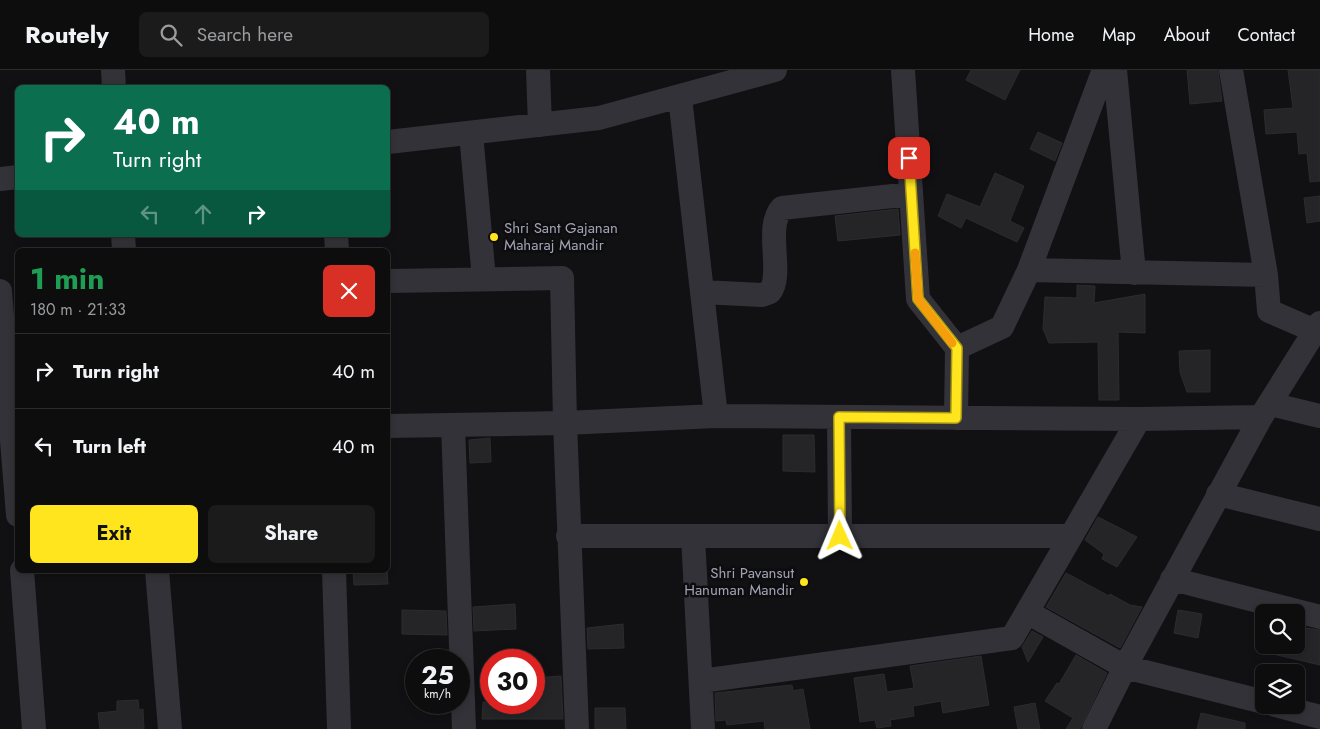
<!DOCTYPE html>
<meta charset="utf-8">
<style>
:root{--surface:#0d0d0e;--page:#1b1b1c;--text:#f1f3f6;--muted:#9a9c9e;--line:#2d2d2e;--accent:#ffe51d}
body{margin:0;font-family:Jost,sans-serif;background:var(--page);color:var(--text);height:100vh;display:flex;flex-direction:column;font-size:19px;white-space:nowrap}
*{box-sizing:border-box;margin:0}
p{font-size:16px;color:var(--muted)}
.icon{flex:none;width:28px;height:28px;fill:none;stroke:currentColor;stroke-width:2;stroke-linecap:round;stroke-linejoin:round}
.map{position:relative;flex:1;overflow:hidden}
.sheet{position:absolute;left:15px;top:178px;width:375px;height:325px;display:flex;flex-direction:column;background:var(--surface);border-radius:8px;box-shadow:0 2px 8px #0003,0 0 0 1px var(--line)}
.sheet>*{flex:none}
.guide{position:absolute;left:15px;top:15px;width:375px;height:152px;border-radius:8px;box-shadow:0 2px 8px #0003,0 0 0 1px var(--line);background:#0b6e4f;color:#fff;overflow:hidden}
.tools{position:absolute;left:1255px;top:534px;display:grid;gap:10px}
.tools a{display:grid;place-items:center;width:50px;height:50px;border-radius:8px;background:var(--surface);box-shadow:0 2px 8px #0003,0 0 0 1px var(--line);font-size:25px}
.speed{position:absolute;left:405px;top:579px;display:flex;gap:10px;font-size:25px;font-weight:700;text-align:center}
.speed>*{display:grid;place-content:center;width:65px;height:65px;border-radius:50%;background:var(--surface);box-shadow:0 2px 8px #0003,0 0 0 1px var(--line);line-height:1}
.speed small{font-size:12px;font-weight:400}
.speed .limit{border:8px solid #d22;background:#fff;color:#111}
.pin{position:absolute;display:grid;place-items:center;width:42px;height:42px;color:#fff;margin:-21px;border-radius:10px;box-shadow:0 2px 8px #0006}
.me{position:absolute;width:55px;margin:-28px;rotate:359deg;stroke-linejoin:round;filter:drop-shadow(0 0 4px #0008)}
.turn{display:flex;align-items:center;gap:18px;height:105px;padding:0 15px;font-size:22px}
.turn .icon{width:65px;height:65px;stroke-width:2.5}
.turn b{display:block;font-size:35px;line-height:42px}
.lanes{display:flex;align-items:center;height:48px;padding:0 15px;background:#0003;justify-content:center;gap:25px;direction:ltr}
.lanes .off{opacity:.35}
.round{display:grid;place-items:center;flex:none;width:52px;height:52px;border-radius:8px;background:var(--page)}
.head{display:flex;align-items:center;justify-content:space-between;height:85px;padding:0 15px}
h1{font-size:30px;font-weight:700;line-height:38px;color:#1e9e55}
.action{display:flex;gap:10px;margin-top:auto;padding:10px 15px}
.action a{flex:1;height:58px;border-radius:8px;background:var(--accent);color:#111;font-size:20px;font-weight:700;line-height:58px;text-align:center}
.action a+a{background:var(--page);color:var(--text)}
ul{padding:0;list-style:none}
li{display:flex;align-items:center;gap:15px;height:75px;padding:0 15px;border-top:1px solid var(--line)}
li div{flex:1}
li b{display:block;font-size:19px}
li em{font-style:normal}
header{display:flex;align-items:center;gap:30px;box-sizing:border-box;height:70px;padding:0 25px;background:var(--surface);border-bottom:1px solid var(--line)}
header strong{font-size:24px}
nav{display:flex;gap:28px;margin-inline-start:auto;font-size:18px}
.search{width:350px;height:45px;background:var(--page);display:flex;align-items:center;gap:12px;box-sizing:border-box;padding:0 18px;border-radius:8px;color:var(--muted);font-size:19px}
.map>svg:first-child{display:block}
</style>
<header>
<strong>Routely</strong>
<div class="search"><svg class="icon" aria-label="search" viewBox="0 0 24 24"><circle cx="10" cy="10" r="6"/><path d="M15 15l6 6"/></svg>Search here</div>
<nav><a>Home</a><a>Map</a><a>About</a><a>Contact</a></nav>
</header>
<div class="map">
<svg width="1320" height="659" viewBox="0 0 1320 659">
<rect width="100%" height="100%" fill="#111113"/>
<path fill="#252427" stroke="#2c2b2f" d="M971,0h49l-15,30 -39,-20z
M1187,0h31l4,31 -32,3z
M1288,0h32v111l-10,1 -3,-29 -8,1 -2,-22 -31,2 -2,-24 29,-2z
M1038,62l24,11 -7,18 -25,-12z
M995,103l29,13 -14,35 14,7 -7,14 -51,-24 -5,10 -23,-12 9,-22 33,13z
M1320,126v25l-13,2 -3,-25z
M898,139l2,26 -62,6 -3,-25z
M1077,215l18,1 -1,17 51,-9v39l-27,-1 1,68h-20l-1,-58 -49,1 -6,-14 2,-32 32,1z
M1210,280v42h-23l-7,-20 -1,-21z
M783,365h31l1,37 -32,-1z
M490,368l1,24 -21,1 -1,-23z
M1098,447l39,20 -20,30 -15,-8 2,-5 -19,-14z
M353,500h34l1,14 -34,1z
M1066,503l43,23 1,-2 20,11 12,2 -22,41 -74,-41z
M515,534l1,25 -42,2 -1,-24z
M402,540l44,1 1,24 -45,-1z
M1178,540l24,4 -4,24 -24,-5z
M623,554l1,24 -36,1 -1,-21z
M1298,557l22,3v35l-60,-14v-6h36z
M1032,561l11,6 -15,25 -6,-15z
M1076,585l31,18 -27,56h-14l7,-11 -28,-17 12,-18 2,1z
M981,586l8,49 -46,8 -2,-12 -28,5 1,10 -24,4 1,6 -14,2 -2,-8 -15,2 -6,-44 30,-4 3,18 27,-4 -4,-22z
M561,606l2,43h-81l1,-17h51v-24z
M792,615l1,6 10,-2 7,40h-45l-1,-8 -37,4 -1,-5 -10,1 -1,-28z
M138,630l1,10 4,-1 1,20h-44l-2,-16 19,-2v-10z
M1035,633l5,26h-22l-4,-22z
M595,638h30l1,21h-31z
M1201,643l44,10v6h-48z"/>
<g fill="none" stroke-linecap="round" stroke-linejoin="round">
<path stroke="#323238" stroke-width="24" d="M113,0l1,18
M538,0l2,55
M903,0l15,229 39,49 -1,70
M1115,0l19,203
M1231,0l35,205 3,36 51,22
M680,27l36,319
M471,63l13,146
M388,72l211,-24 176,-48
M0,109l18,-2
M123,165l1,15
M336,165l1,15
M1029,200l237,5
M388,211l174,-3 3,145 12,306
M0,221l18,224
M702,222l60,3 8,-3c14,-18 -6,-65 12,-84l129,-14
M957,278l45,-21 27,-57 73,-195
M1270,334l50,12
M839,347l1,119
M453,355l11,304
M388,356l177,-3 151,-7 423,3 122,-2
M1218,424l102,25
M568,466h502
M693,466l10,193
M22,500l12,159
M157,500l13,159
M334,500l5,159
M1172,509l148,38
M1027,542l98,55 139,35
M701,611l311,-43 127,-219
M1275,635l45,12
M1094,659l31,-62 136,-250 59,-94"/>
</g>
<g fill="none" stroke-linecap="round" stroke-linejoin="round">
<defs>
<path id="route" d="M840,466l-1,-119 117,1 1,-70 -39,-49 -9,-141"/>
</defs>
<use href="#route" stroke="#a69513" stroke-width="12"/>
<use href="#route" stroke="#ffe51d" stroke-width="9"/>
<path stroke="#f59e0b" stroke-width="9" d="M915,183l3,46 34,44"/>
</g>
<g fill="#ffe51d" stroke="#0d0c0e" stroke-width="2">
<circle cx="494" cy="167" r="5"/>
<circle cx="804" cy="512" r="5"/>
</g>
<g text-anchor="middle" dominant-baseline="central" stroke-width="5" stroke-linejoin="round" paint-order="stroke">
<g font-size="15" fill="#a1a3b5" stroke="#0d0c0e" text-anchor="start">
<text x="504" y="158">Shri Sant Gajanan<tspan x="504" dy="17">Maharaj Mandir</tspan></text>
<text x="794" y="503" text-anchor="end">Shri Pavansut<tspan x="794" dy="17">Hanuman Mandir</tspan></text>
</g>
</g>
</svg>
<div class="tools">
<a><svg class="icon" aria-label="search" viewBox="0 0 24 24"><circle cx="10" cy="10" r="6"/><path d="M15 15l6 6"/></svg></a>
<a><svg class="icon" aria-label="layers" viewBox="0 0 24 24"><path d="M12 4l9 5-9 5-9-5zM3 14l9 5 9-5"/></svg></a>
</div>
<div class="speed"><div>25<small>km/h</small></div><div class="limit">30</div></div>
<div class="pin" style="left:909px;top:88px;background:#d93025"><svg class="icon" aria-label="arrive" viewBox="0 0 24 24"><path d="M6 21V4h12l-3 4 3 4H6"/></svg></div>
<svg class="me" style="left:840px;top:466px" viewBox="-20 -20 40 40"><path d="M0-17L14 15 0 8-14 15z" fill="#ffe51d" stroke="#fff" stroke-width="4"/></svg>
<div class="guide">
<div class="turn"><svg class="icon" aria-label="right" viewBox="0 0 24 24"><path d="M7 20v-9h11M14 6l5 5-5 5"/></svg><div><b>40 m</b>Turn right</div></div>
<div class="lanes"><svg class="icon off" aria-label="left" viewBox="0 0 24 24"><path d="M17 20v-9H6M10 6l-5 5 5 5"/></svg><svg class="icon off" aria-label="ahead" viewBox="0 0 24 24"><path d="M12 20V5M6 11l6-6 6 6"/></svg><svg class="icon" aria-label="right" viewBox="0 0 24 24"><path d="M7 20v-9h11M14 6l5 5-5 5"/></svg></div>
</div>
<section class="sheet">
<div class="head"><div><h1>1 min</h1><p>180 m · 21:33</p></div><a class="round" style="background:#d93025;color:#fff"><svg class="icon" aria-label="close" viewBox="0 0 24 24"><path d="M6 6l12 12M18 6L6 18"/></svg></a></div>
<ul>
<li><svg class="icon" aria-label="right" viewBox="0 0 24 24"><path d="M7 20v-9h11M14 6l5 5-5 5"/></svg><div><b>Turn right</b></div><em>40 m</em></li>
<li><svg class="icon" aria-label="left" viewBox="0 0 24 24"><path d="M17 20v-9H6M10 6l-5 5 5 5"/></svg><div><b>Turn left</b></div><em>40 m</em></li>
</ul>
<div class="action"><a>Exit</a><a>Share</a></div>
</section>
</div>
